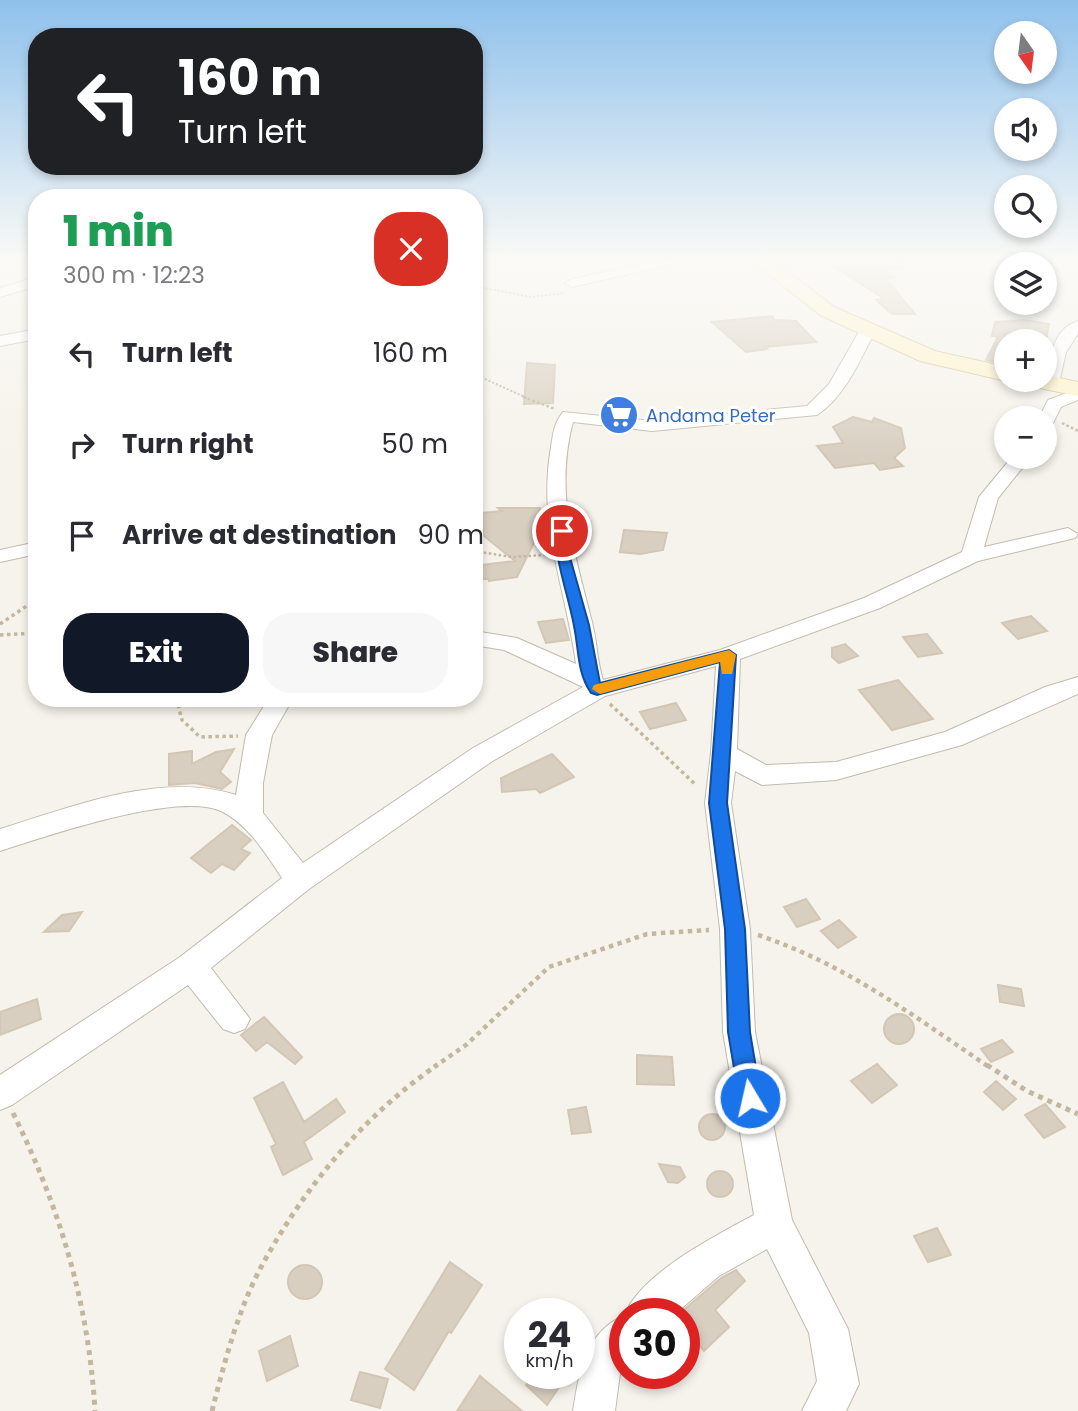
<!DOCTYPE html>
<meta charset="utf-8">
<style>
:root{--surface:#fff;--page:#f7f7f7;--text:#2b2b33;--muted:#7c7c81;--accent:#111827}
body{margin:0;font-family:Poppins,sans-serif;background:var(--page);color:var(--text);height:100vh;display:flex;flex-direction:column;font-size:26px;white-space:nowrap}
*{box-sizing:border-box;margin:0}
p{font-size:23px;color:var(--muted)}
.icon{flex:none;width:38px;height:38px;fill:none;stroke:currentColor;stroke-width:2;stroke-linecap:round;stroke-linejoin:round}
.map{position:relative;flex:1;overflow:hidden}
.sheet{position:absolute;left:28px;top:189px;width:455px;height:518px;display:flex;flex-direction:column;background:var(--surface);border-radius:28px;box-shadow:0 4px 10px #0003}
.sheet>*{flex:none}
.hud{position:absolute;left:28px;top:28px;width:455px;height:147px;border-radius:28px;box-shadow:0 4px 10px #0003;background:#202124;color:#fff;overflow:hidden}
.needle{width:46px;rotate:166deg}
.buttons{position:absolute;left:994px;top:21px;display:grid;gap:14px}
.buttons a{display:grid;place-items:center;width:63px;height:63px;border-radius:50%;background:var(--surface);box-shadow:0 4px 10px #0003;font-size:35px}
.speed{position:absolute;left:504px;top:1298px;display:flex;gap:14px;font-size:35px;font-weight:700;text-align:center}
.speed>*{display:grid;place-content:center;width:91px;height:91px;border-radius:50%;background:var(--surface);box-shadow:0 4px 10px #0003;line-height:1}
.speed small{font-size:18px;font-weight:400}
.speed .limit{border:10px solid #d22;background:#fff;color:#111}
.pin{position:absolute;display:grid;place-items:center;width:60px;height:60px;color:#fff;margin:-30px;border:4px solid #fff;border-radius:50%;box-shadow:0 2px 7px #0007}
.me{position:absolute;width:77px;margin:-38px;rotate:351deg;stroke-linejoin:round;filter:drop-shadow(0 0 5px #0008)}
.turn{display:flex;align-items:center;gap:24px;height:147px;padding:0 35px;font-size:32px}
.turn .icon{width:91px;height:91px;stroke-width:2.5}
.turn b{display:block;font-size:49px;line-height:60px}
.round{display:grid;place-items:center;flex:none;width:74px;height:74px;border-radius:28px;background:var(--page)}
.head{display:flex;align-items:center;justify-content:space-between;height:119px;padding:0 35px}
h1{font-size:42px;font-weight:800;line-height:52px;color:#1e9e55}
.action{display:flex;gap:14px;margin-top:auto;padding:14px 35px}
.action a{flex:1;height:80px;border-radius:28px;background:var(--accent);color:#fff;font-size:28px;font-weight:800;line-height:80px;text-align:center}
.action a+a{background:var(--page);color:var(--text)}
ul{padding:0;list-style:none}
li{display:flex;align-items:center;gap:21px;height:91px;padding:0 35px}
li div{flex:1}
li b{display:block;font-size:26px}
li em{font-style:normal}
.map>svg:first-child{display:block}
</style>
<div class="map">
<svg width="1078" height="1411" viewBox="0 0 1078 1411">
<rect width="100%" height="100%" fill="#f6f3ec"/>
<path fill="#d8cfc1" stroke="#d3c7b4" stroke-width="2" d="M820,258h83l1,10 -19,3 10,6 -9,2 29,35h-23l-16,-14 7,-2z
M772,316l2,4 22,1 20,21 -51,5 2,2 -21,3 -34,-30z
M1024,320l25,4 -3,17h-40v23l-20,-4 12,-23 -6,-1 3,-14z
M527,363l28,2 -2,38 -29,1z
M853,417l19,5 2,-4 27,10 4,20 -11,10 9,8 -23,4 -6,-7 -39,5 -18,-22 26,-3 -10,-16z
M498,508h42l3,16 -26,53 -28,4 -1,-2h-14v-13l41,-5 -31,-25 -2,-23 20,-2z
M624,530l43,3 -4,17 -23,4 -20,-2z
M1031,616l16,15 -29,8 -16,-16z
M563,619l6,21 -23,3 -8,-21z
M927,634l15,19 -24,4 -15,-20z
M845,644l13,12 -19,7 -7,-6v-9z
M898,680l35,39 -41,11 -33,-40z
M676,703l10,17 -36,9 -10,-17z
M234,749l-14,23 11,10 -9,7 -27,-6 -26,2v-31l23,-3v13l24,-12z
M552,754l22,23 -34,16 -4,-4 -34,3 -1,-14z
M232,825l19,15 -10,9 9,4 -16,17 -12,-6 -11,9 -20,-15z
M806,899l14,20 -23,8 -13,-20z
M82,912l-13,19 -25,1 18,-17z
M839,920l17,17 -18,11 -17,-17z
M998,985l23,4 3,17 -24,-4z
M37,999l4,20 -41,16v-23z
M884 1029a15 15 0 1 1 30 0a15 15 0 1 1-30 0Z
M264,1017l38,40 -7,7 -28,-22 -11,9 -15,-16z
M1002,1040l11,12 -22,10 -10,-13z
M637,1055l35,2 2,28 -37,-1z
M877,1064l20,21 -25,18 -21,-22z
M996,1081l20,18 -13,11 -19,-18z
M283,1082l21,40 32,-23 9,13 -41,30 8,17 -29,16 -12,-28 5,-3 -22,-46z
M1045,1104l20,23 -21,11 -19,-23z
M586,1107l5,25 -19,2 -4,-24z
M699 1127a13 13 0 1 1 26 0a13 13 0 1 1-26 0Z
M659,1164l21,3 5,10 -7,6 -10,-1z
M707 1184a13 13 0 1 1 26 0a13 13 0 1 1-26 0Z
M937,1228l14,27 -23,7 -14,-26z
M450,1262l32,23 -31,48 -2,-2 -35,59 -29,-21z
M288 1282a17 17 0 1 1 34 0a17 17 0 1 1-34 0Z
M736,1270l9,11 -30,29 14,17 -25,24 -20,-26v-11h-5l42,-36z
M290,1336l8,30 -31,15 -8,-30z
M360,1372l28,7 -8,29 -29,-8z
M535,1374h33l-21,31 -21,-20z
M480,1376l42,35h-65z"/>
<g fill="none" stroke-linecap="round" stroke-linejoin="round">
<defs>
<path id="street" d="M671,258h28l-127,29 -7,-4 7,-4z
M37,277v9l-37,11v-9z
M1078,321v13l-12,18 -7,31 -8,5 -6,-1 -2,-4c9,-20 6,-53 35,-62z
M868,325l8,5c-16,29 -30,66 -59,85l-165,16 -79,-9c-19,71 2,132 19,200 5,19 5,40 11,58l117,-30 144,-52 98,-46 17,-55 33,-40h19l-33,41 -14,49 84,-19 10,6 -3,4 -97,23 -98,47 -140,51 -3,90 29,16 70,-3 109,-30 100,-45 33,-10v17l-116,51 -126,35 -74,5 -27,-14 -4,32 19,126 5,103 37,188 56,109 11,55 -13,27h-44l15,-30 -8,-48 -42,-84 -48,27 -44,38h-50c17,-41 90,-78 129,-99l-31,-183 -3,-103 -15,-126 6,-50 5,-87 -111,30 -114,66 -182,127 -98,79 39,51 -5,10 -11,4 -11,-4 -35,-44 -176,120 -12,5v-35l180,-118 102,-79c-16,-24 -34,-54 -61,-67 -44,-20 -174,25 -221,40v-22c72,-22 161,-58 236,-34l10,-60 23,-37h24l-21,37 -9,48v30l40,50 170,-115 110,-61 -79,-37 -30,-5v-14l43,7 59,26c-10,-77 -39,-137 -25,-217 2,-13 3,-24 12,-35l89,9 155,-15 22,-22 31,-54z
M37,329v10l-37,7v-10z
M1078,389v11l-17,7 -10,20 -6,1v-10h-6l9,-18z
M37,542v12l-37,8v-12z
M625,1315v52l-5,6 -5,38h-42c6,-38 12,-79 52,-96z"/>
<path id="secondary" d="M748,258h22l64,49 101,44 71,16v13h5l-5,1 -86,-20 -100,-46z
M1045,375l33,7v14l-53,-11 -4,-5h24z"/>
</defs>
<use href="#street" stroke="#c2bbae" stroke-width="2"/>
<use href="#secondary" stroke="#d6c79b" stroke-width="2"/>
<path stroke="#c4b79f" stroke-width="2" stroke-dasharray="2 2" stroke-linecap="butt" d="M474,286l57,11 33,-4
M474,374l53,24"/>
<path stroke="#c4b79f" stroke-width="2.5" stroke-dasharray="2.5 2.5" stroke-linecap="butt" d="M523,397l32,12
M1062,423l16,8
M474,551l38,6 34,-2"/>
<path stroke="#c4b79f" stroke-width="3.5" stroke-dasharray="3.5 3.5" stroke-linecap="butt" d="M0,624l37,-25
M0,635l37,-2
M176,698l6,22 18,17 38,-1
M610,704l86,81"/>
<path stroke="#c4b79f" stroke-width="4.5" stroke-dasharray="4.5 4.5" stroke-linecap="butt" d="M758,935c89,30 154,80 231,132
M434,1067l32,-22 83,-78 98,-33 62,-4"/>
<path stroke="#c4b79f" stroke-width="5" stroke-dasharray="5 5" stroke-linecap="butt" d="M987,1065l40,26 51,23
M13,1113c47,95 76,192 82,298
M212,1411c12,-47 25,-98 48,-142 43,-80 102,-152 177,-204"/>
<use href="#street" fill="#fff" fill-rule="evenodd"/>
<use href="#secondary" fill="#fff3cd" fill-rule="evenodd"/>
</g>
<linearGradient id="sky" x2="0" y2="1"><stop stop-color="#8fc1ec"/><stop offset="0.57" stop-color="#fbfaf6"/><stop offset="1" stop-color="#fbfaf6" stop-opacity="0"/></linearGradient>
<rect width="1078" height="456" fill="url(#sky)"/>
<path fill="#1a73e8" stroke="#114b97" stroke-width="2" d="M562,527l6,4 1,23 20,71 11,58 129,-33 7,5 -9,148 18,126 5,103 11,66 -3,7 -8,3 -8,-3 -3,-7 -11,-66 -3,-103 -16,-126 11,-141 -123,33 -6,-2c-14,-20 -12,-43 -17,-67 -6,-32 -18,-62 -19,-95z"/>
<path fill="#f59e0b" d="M729,650l7,5 -4,19h-10l-2,-12 -120,32 -8,-5 2,-4z"/>
<defs>
<symbol id="supermarket-disc" viewBox="-11 -11 22 22"><circle r="9.5" fill="#3f7fe0" stroke="#fff"/><path d="M-6-5.5h2.5l.6 2H6L4.5 2H-2.5L-4.4-4H-6ZM-1.5 3.2a1.3 1.3 0 1 0 .1 0ZM3 3.2a1.3 1.3 0 1 0 .1 0Z" fill="#fff"/></symbol>
</defs>
<g fill-rule="evenodd">
<use href="#supermarket-disc" x="597" y="393" width="44" height="44"/>
</g>
<g text-anchor="middle" dominant-baseline="central" stroke-width="6" stroke-linejoin="round" paint-order="stroke">
<g font-size="18" fill="#366cbe" stroke="#fff" text-anchor="start">
<text x="646" y="415">Andama Peter</text>
</g>
</g>
</svg>
<div class="buttons">
<a><svg class="needle" viewBox="-14 -14 28 28"><path d="M0-13l5 13h-10z" fill="#e53935"/><path d="M0 13l5-13h-10z" fill="#7c7c81"/></svg></a>
<a><svg class="icon" aria-label="sound" viewBox="0 0 24 24"><path d="M4 9h4l5-4v14l-5-4H4zM17 9q2 3 0 6"/></svg></a>
<a><svg class="icon" aria-label="search" viewBox="0 0 24 24"><circle cx="10" cy="10" r="6"/><path d="M15 15l6 6"/></svg></a>
<a><svg class="icon" aria-label="layers" viewBox="0 0 24 24"><path d="M12 4l9 5-9 5-9-5zM3 14l9 5 9-5"/></svg></a>
<a>+</a>
<a>−</a>
</div>
<div class="speed"><div>24<small>km/h</small></div><div class="limit">30</div></div>
<div class="pin" style="left:562px;top:531px;background:#d93025"><svg class="icon" aria-label="arrive" viewBox="0 0 24 24"><path d="M6 21V4h12l-3 4 3 4H6"/></svg></div>
<svg class="me" style="left:750px;top:1098px" viewBox="-20 -20 40 40"><circle r="17" fill="#1a73e8" stroke="#fff" stroke-width="3"/><path d="M0-11L8 9 0 5-8 9z" fill="#fff"/></svg>
<div class="hud">
<div class="turn"><svg class="icon" aria-label="left" viewBox="0 0 24 24"><path d="M17 20v-9H6M10 6l-5 5 5 5"/></svg><div><b>160 m</b>Turn left</div></div>
</div>
<section class="sheet">
<div class="head"><div><h1>1 min</h1><p>300 m · 12:23</p></div><a class="round" style="background:#d93025;color:#fff"><svg class="icon" aria-label="close" viewBox="0 0 24 24"><path d="M6 6l12 12M18 6L6 18"/></svg></a></div>
<ul>
<li><svg class="icon" aria-label="left" viewBox="0 0 24 24"><path d="M17 20v-9H6M10 6l-5 5 5 5"/></svg><div><b>Turn left</b></div><em>160 m</em></li>
<li><svg class="icon" aria-label="right" viewBox="0 0 24 24"><path d="M7 20v-9h11M14 6l5 5-5 5"/></svg><div><b>Turn right</b></div><em>50 m</em></li>
<li><svg class="icon" aria-label="arrive" viewBox="0 0 24 24"><path d="M6 21V4h12l-3 4 3 4H6"/></svg><div><b>Arrive at destination</b></div><em>90 m</em></li>
</ul>
<div class="action"><a>Exit</a><a>Share</a></div>
</section>
</div>
